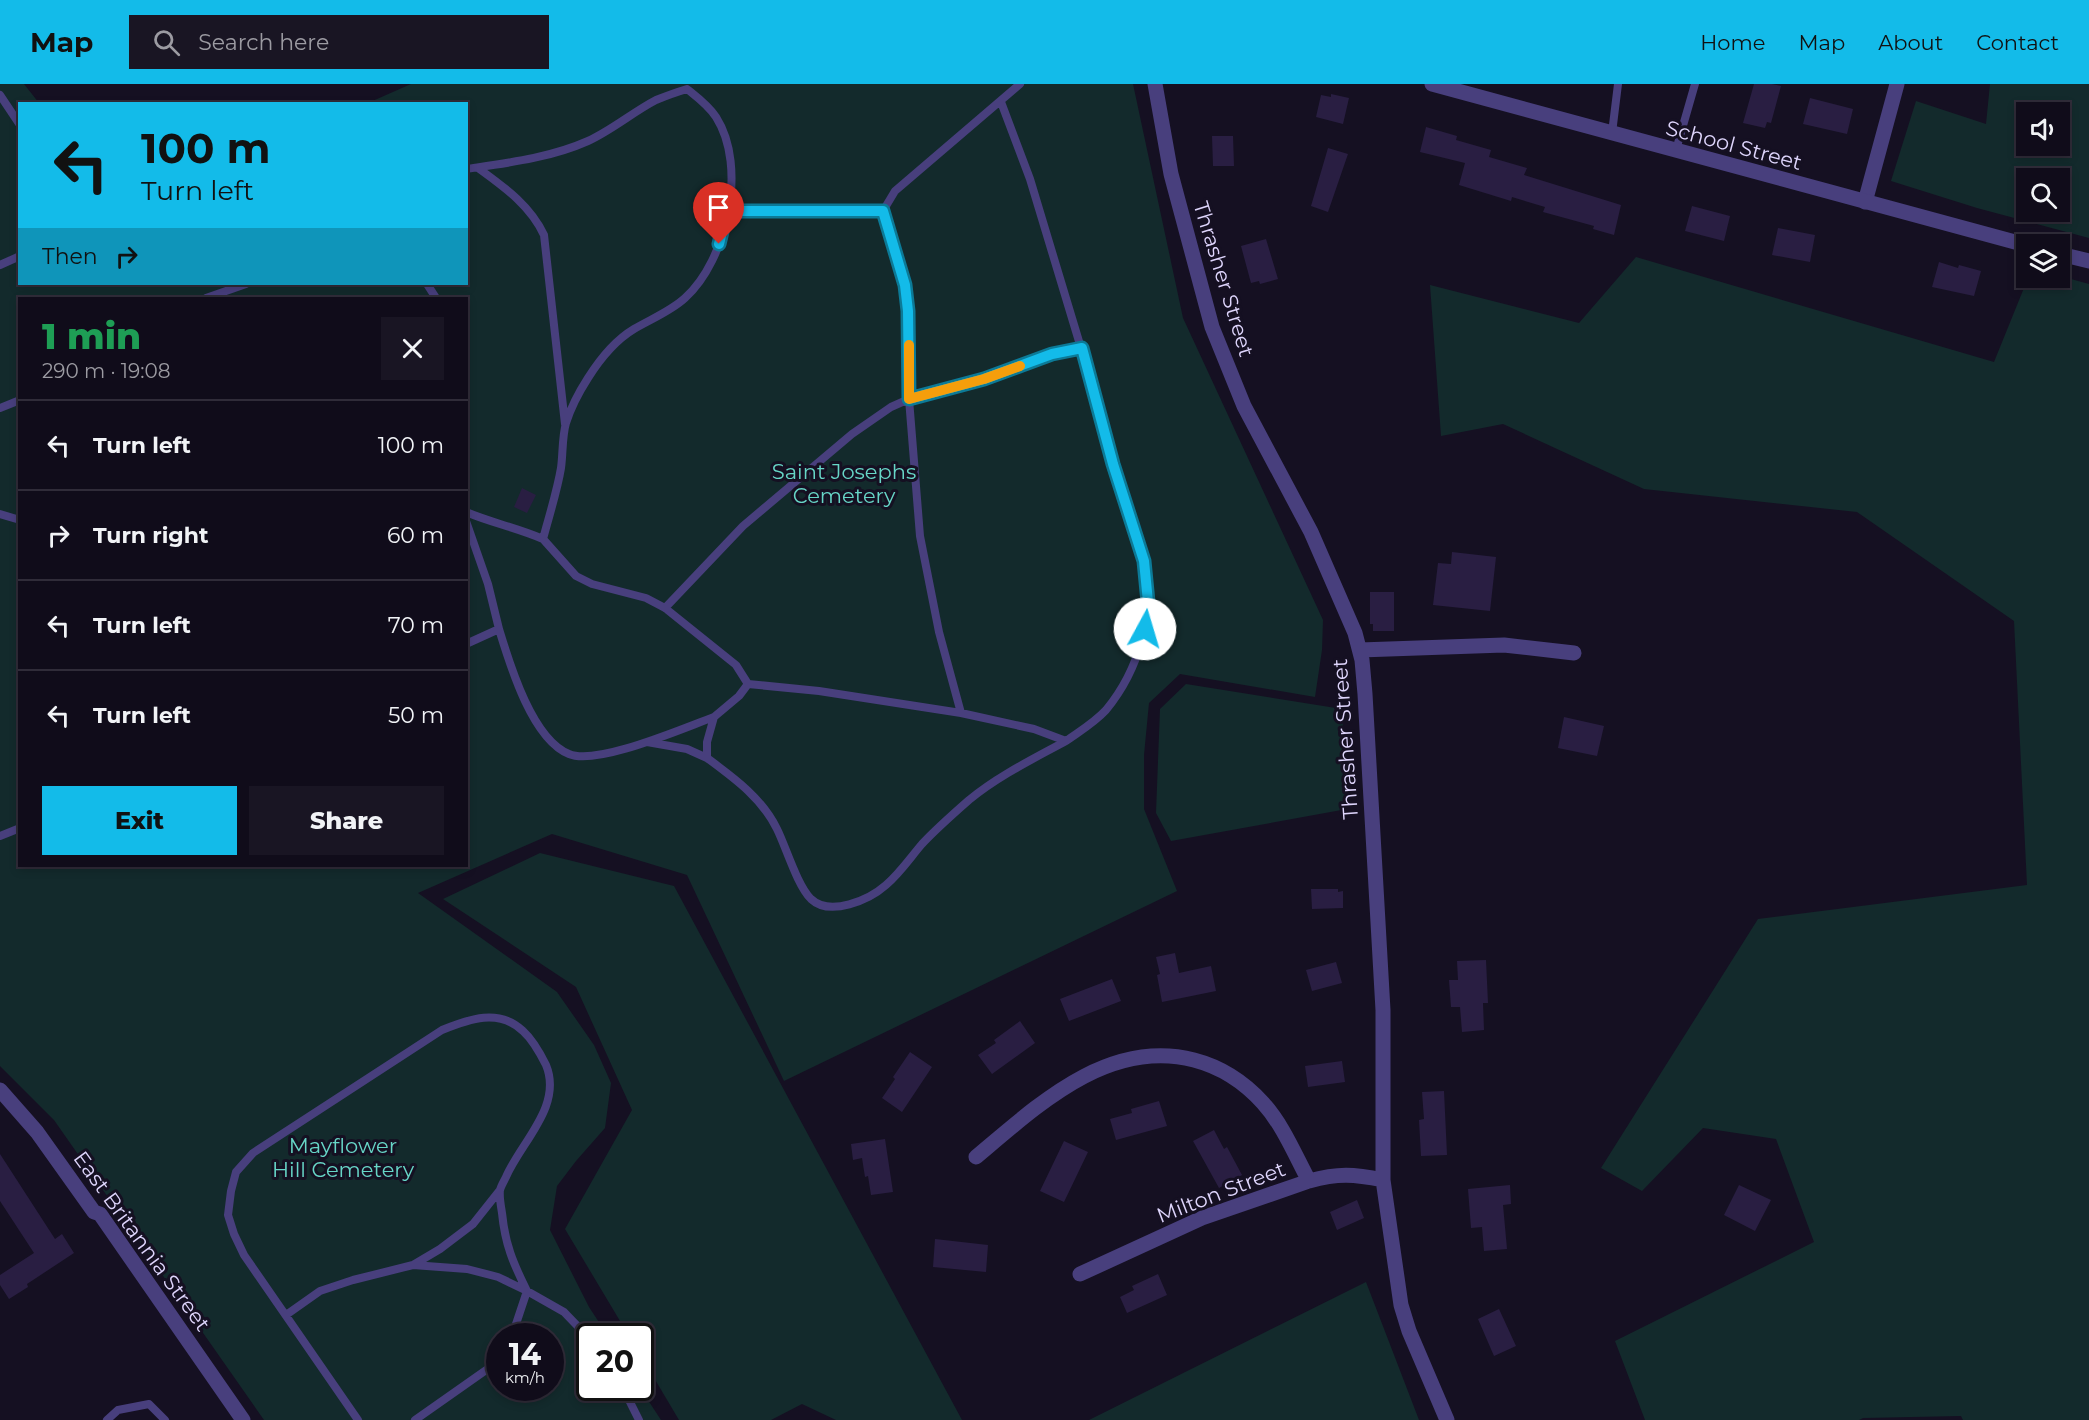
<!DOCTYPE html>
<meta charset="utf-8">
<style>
:root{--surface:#100c1a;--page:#191523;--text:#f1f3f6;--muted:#9c9ba2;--line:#302c39;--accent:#13bbe9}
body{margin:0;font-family:Montserrat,sans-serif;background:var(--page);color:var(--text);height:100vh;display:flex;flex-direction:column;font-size:22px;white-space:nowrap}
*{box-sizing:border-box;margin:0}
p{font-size:20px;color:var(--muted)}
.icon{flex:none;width:33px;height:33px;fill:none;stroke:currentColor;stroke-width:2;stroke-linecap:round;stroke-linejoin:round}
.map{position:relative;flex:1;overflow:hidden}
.side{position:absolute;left:18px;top:213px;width:450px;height:570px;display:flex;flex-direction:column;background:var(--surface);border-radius:0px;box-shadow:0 3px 9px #0003,0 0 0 2px var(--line)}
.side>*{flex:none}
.guide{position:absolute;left:18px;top:18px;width:450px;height:183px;border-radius:0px;box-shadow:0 3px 9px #0003,0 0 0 2px var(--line);background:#13bbe9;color:#111;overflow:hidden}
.buttons{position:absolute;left:2016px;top:18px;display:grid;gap:12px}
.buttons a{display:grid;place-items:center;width:54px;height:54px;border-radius:0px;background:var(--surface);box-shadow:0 3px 9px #0003,0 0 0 2px var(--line);font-size:30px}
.speed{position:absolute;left:486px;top:1239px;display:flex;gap:12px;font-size:30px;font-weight:700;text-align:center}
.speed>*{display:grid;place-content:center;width:78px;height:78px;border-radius:50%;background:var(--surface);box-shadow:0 3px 9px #0003,0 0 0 2px var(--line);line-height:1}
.speed small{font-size:15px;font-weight:400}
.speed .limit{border:3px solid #111;border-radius:9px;background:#fff;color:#111}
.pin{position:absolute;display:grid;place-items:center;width:51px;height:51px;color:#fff;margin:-62px -26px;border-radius:50% 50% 50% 0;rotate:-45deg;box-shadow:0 0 6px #0007}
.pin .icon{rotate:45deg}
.me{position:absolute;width:66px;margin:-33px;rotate:6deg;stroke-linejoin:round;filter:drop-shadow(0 0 4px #0008)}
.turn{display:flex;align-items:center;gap:21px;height:126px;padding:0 24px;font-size:27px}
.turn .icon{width:78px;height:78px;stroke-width:2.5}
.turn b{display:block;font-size:42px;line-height:51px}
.then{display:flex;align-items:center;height:57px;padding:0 24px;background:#0003;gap:12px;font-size:22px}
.round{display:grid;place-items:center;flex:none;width:63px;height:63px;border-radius:0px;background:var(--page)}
.summary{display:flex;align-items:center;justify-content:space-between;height:102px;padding:0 24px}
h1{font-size:36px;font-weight:800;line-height:45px;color:#1e9e55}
.cta{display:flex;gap:12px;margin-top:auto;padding:12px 24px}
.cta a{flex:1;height:69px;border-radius:0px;background:var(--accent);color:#111;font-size:24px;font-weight:800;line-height:69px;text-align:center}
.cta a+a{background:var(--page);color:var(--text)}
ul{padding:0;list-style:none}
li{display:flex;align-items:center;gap:18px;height:90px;padding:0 24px;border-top:2px solid var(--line)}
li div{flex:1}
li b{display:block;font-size:22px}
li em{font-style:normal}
header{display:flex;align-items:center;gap:36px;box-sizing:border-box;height:84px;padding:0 30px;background:var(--accent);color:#111}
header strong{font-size:28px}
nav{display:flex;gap:33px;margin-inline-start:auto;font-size:21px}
.search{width:420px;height:54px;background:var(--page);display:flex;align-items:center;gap:15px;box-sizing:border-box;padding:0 21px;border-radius:0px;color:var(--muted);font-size:22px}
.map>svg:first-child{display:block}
</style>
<header>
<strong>Map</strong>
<div class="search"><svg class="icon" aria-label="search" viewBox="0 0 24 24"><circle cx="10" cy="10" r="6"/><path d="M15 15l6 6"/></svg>Search here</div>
<nav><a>Home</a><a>Map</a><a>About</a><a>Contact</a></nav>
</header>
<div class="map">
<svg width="2089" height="1336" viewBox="0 0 2089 1336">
<rect width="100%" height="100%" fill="#151022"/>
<path fill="#132a2c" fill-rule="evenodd" d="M0,0h24l15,19 -19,1v180h446v-180l-98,-1 43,-19h722l50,234 140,302 -1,30 -7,47 -135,-23 -31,29 -5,52v54l33,82 -393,190 -97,-206 -135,-41 -134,59 139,99 37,53 17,38 -6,45 -29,33 -19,25 -7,44 39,77 19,29h-18v52h50l21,32h-397l-210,-300 -54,-54zM20,214h446v568h-446zM500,1252h50v52h-50z
M1990,0h99v154l-112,-30 -86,-27 25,-80 70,23zM2060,28v34h-34v-34zM2060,94v34h-34v-34z
M1636,173l358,105 34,-84h32v-2l29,8v1136h-126l-2,-4 -98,2 -4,2h-214l-30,-79 199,-99 -38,-103 -73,-11 -61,63 -41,-23 157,-249 269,-34 -13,-264 -157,-109 -213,-23 -141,-65 -62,12 -11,-151 149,38z
M1186,600l156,25 5,100 -176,32 -15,-28 4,-104z
M540,769l134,33 288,534h-126l-34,-16 -31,16h-92l-38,-64 -1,-20h-11l-64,-107 67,-119 -56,-123 -133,-88z
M1366,1198l53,138h-330z"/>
<path fill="#291e42" d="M1754,0h18l9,2 -10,37 -4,-1 -2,6 -22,-5z
M1331,10l18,4 -6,26 -27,-7 5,-22 10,2z
M1810,14l43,11 -6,25 -44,-10z
M1426,43l31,9 -1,4 35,10 -2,7 38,11 -3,7 97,30 -7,30 -21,-6 1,-3 -51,-14 2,-5 -33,-10 -1,4 -52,-16 6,-22 -45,-11z
M1212,52h21l1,30h-21z
M1328,64l20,6 -20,58 -17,-6z
M1692,122l38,10 -6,25 -39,-10z
M1778,144l37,7 -5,27 -38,-7z
M1266,155l12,40 -18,5 -1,-3 -8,2 -10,-37z
M1939,178l19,6 1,-3 22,6 -7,25 -42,-9z
M522,404l14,7 -9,18 -13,-6z
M1452,468l44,5 -6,54 -57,-6 5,-42 13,1z
M1370,508h24v39h-21v-7h-3z
M1564,633l40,9 -7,30 -39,-8z
M1311,805h27v3l5,-1v17l-31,1z
M1175,869l4,20 32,-7 5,25 -54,11 -5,-27 3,-1 -4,-17z
M1486,876l2,43h-5l1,27 -22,2 -2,-25h-9l-2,-27h9l-1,-19z
M1336,878l6,21 -30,8 -6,-21z
M1112,895l9,22 -52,20 -9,-22z
M1020,937l15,22 -43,31 -14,-19 18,-12 -2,-3z
M910,968l22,15 -30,45 -20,-14 13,-19 -2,-2z
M1342,977l3,21 -37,5 -3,-21z
M1444,1007l3,64 -26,1 -2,-36 5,-1 -2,-27z
M1159,1017l8,25 -51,14 -6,-21 22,-6 -1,-4z
M1214,1046l10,19 3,-2 15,28 -23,13 -26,-47z
M885,1055l8,53 -22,3 -3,-19 -3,1 -3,-19 -9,2 -2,-16z
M1064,1057l24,11 -24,50 -24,-11z
M0,1070l55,85 7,-5 12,19 -47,31 1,3 -19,12 -9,-14v-10l34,-22 -34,-52z
M1510,1101l1,19 -8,1 4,44 -23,2 -2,-24 -11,1 -3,-39z
M1739,1101l32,15 -16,31 -31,-16z
M1357,1116l7,18 -27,12 -7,-18z
M935,1155l53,6 -2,27 -53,-5z
M1158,1190l9,21 -40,18 -7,-16 14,-7 -2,-4z
M1499,1225l17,37 -22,10 -16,-37z"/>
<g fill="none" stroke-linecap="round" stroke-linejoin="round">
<path stroke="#483f7d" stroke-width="8" d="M0,11l20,30
M1001,18l29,77 51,169
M1612,49l6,-49
M1676,66l19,-66
M478,84c26,19 52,37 66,67l21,189
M466,85c41,-6 84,-11 122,-28 24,-11 45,-29 68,-41 10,-4 21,-8 31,-11 10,8 21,16 29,28 32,50 11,143 -31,181 -14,13 -34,21 -51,31 -20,12 -34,30 -46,49 -9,14 -17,29 -22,45 -4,14 -3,31 -5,45 -4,24 -12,48 -18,71 -25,-11 -51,-16 -77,-27
M727,127h156l12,-20 125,-107
M0,181l20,-9
M427,200l9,14
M206,214l40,-14
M0,324l20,-8
M0,430l20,6
M466,437l22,63 11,45 -33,15
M543,455l33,37 16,8 54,14 19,10 71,57 12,19 -9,12 -25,21
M665,524l78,-82 109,-92 39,-27 18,-8 75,-20 68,-25 29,-6c11,40 21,80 33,119 10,32 25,64 31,97 10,50 -6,106 -39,146 -12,13 -26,21 -40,31
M499,545c11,36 33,110 70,125 28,12 114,-26 145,-37l-7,25v16c27,20 55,40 70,71 9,18 20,56 34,70 19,18 58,1 75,-14 14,-12 24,-27 36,-41 14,-15 31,-30 47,-44 29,-24 64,-41 97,-59l-32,-12 -73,-16 -22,-81 -19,-96 -11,-137 -1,-88 -3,-26 -22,-74
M748,600l71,7 142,22
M647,658l40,7 20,9
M0,752l20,-8
M413,1181l27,-16 33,-25 27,-34
M286,1231l34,-24 33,-11 60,-15 54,4 31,8 29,14
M512,1252l15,-45 37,21 26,27
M623,1304l16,32
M107,1336l11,-10 31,-6 16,16
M358,1336l-114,-165 -10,-21 -6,-19 3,-24 5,-19 17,-19 189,-123c27,-11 57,-22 81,1 10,9 17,22 23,34 17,41 -25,77 -40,112 -2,4 -5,9 -6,13 -1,7 1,16 2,23 3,31 11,50 25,78
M415,1336l74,-52 11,-12"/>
<path stroke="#483f7d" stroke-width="15" d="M1155,0l16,90 41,153 32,79 67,126 44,101 7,27 3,34 18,316v170l18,125 8,26 38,89
M1865,118l32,-118
M1360,566l144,-5 70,8
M0,1006l37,42 57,80 6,2 143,206
M976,1073c62,-52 132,-119 218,-97 27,7 51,23 69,43 20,22 32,52 46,78
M1080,1190l122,-56 107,-37c29,-8 45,-7 74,-1"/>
<path stroke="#483f7d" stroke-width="15" d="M1432,0l594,161
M2060,170l29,7"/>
</g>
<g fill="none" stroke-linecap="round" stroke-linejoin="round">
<defs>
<path id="route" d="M719,160l8,-33h156l22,74 3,26 1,88 75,-20 68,-25 30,-6 31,116 31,97 4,41 -3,27"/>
</defs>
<use href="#route" stroke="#0c7a97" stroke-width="15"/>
<use href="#route" stroke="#13bbe9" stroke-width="10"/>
<path stroke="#f59e0b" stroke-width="10" d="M909,261v54l75,-20 36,-13"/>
</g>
<g text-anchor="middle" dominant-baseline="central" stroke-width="6" stroke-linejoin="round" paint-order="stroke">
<g font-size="21" fill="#ded5fc" stroke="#151022">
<text transform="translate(1734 61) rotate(15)">School Street</text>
<text transform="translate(1224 195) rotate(73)">Thrasher Street</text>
<text transform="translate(1345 655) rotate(-94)">Thrasher Street</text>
<text transform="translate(1221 1108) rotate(-21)">Milton Street</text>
<text transform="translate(142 1157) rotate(54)">East Britannia Street</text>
</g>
<g font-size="21" fill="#67d6c7" stroke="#151022">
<text x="844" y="387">Saint Josephs<tspan x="844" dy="24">Cemetery</tspan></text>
<text x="343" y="1061">Mayflower<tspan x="343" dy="24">Hill Cemetery</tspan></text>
</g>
</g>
</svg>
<div class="buttons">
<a><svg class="icon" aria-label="sound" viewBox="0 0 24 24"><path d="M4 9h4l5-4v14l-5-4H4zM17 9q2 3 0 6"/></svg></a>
<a><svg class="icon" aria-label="search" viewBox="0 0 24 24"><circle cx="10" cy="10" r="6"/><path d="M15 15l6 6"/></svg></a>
<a><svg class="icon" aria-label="layers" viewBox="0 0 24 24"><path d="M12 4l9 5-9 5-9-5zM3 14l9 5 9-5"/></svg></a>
</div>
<div class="speed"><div>14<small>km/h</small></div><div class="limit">20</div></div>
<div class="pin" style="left:719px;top:160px;background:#d93025"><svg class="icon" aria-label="arrive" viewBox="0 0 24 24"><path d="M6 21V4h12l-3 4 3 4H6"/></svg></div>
<svg class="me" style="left:1145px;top:545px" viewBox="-20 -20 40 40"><circle r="19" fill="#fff"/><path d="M0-13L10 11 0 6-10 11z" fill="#13bbe9"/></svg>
<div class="guide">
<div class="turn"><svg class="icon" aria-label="left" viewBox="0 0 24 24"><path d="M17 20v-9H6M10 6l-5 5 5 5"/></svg><div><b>100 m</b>Turn left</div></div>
<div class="then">Then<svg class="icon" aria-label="right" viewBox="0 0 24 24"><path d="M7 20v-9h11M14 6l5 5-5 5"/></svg></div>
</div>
<section class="side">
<div class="summary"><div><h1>1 min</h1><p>290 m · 19:08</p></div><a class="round"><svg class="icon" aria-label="close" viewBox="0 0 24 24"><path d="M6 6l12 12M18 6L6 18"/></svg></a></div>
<ul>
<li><svg class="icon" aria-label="left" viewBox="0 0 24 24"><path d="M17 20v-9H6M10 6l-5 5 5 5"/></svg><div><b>Turn left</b></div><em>100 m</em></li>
<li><svg class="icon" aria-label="right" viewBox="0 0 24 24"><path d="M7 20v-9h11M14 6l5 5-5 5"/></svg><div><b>Turn right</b></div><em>60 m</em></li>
<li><svg class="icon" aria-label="left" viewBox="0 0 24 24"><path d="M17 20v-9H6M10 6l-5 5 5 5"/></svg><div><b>Turn left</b></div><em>70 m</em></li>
<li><svg class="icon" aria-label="left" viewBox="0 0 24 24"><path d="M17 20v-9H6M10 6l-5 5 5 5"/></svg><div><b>Turn left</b></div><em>50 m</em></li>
</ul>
<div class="cta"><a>Exit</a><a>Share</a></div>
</section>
</div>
